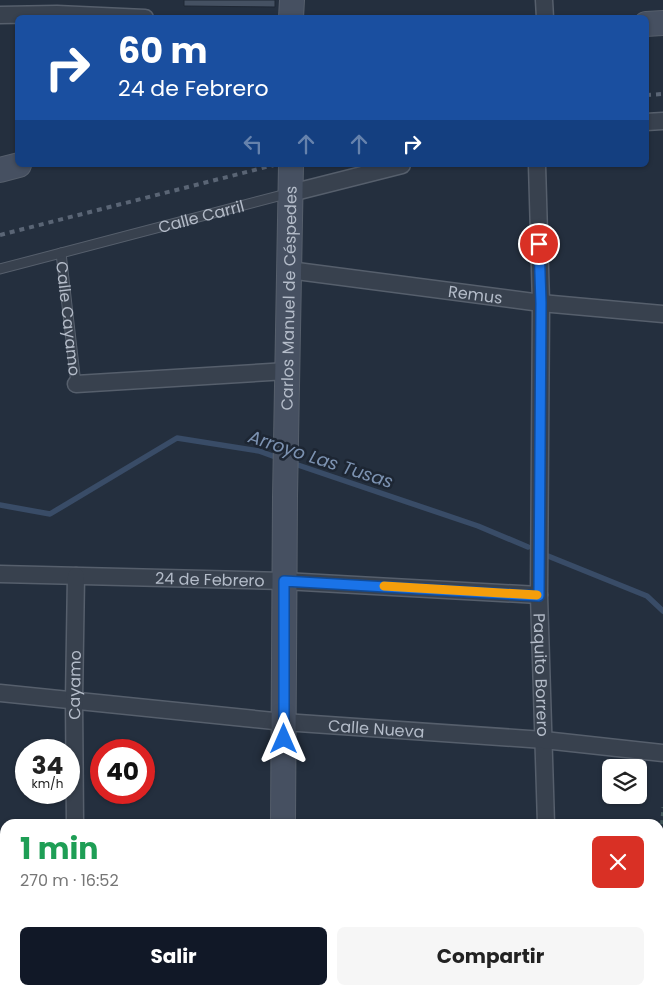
<!DOCTYPE html>
<html lang="es">
<meta charset="utf-8">
<style>
:root{--surface:#fff;--page:#f6f6f6;--text:#222;--muted:#767676;--accent:#111827}
body{margin:0;font-family:Poppins,sans-serif;background:var(--page);color:var(--text);height:100vh;display:flex;flex-direction:column;font-size:19px;white-space:nowrap}
*{box-sizing:border-box;margin:0}
p{font-size:16px;color:var(--muted)}
.icon{flex:none;width:28px;height:28px;fill:none;stroke:currentColor;stroke-width:2;stroke-linecap:round;stroke-linejoin:round}
.map{position:relative;flex:1;overflow:hidden}
.side{position:absolute;left:0px;top:819px;width:664px;height:176px;display:flex;flex-direction:column;background:var(--surface);border-radius:15px 15px 0 0;box-shadow:0 1px 4px #0004}
.side>*{flex:none}
.hud{position:absolute;left:15px;top:15px;width:634px;height:152px;border-radius:8px;box-shadow:0 1px 4px #0004;background:#1a4fa0;color:#fff;overflow:hidden}
.buttons{position:absolute;left:602px;top:759px;display:grid;gap:10px}
.buttons a{display:grid;place-items:center;width:45px;height:45px;border-radius:8px;background:var(--surface);box-shadow:0 1px 4px #0004;font-size:25px}
.speed{position:absolute;left:15px;top:739px;display:flex;gap:10px;font-size:25px;font-weight:700;text-align:center}
.speed>*{display:grid;place-content:center;width:65px;height:65px;border-radius:50%;background:var(--surface);box-shadow:0 1px 4px #0004;line-height:1}
.speed small{font-size:12px;font-weight:400}
.speed .limit{border:8px solid #d22;background:#fff;color:#111}
.pin{position:absolute;display:grid;place-items:center;width:42px;height:42px;color:#fff;margin:-21px;border:2px solid #fff;border-radius:50%;box-shadow:0 1px 5px #0007}
.me{position:absolute;width:55px;margin:-28px;rotate:0deg;stroke-linejoin:round;filter:drop-shadow(0 0 4px #0008)}
.turn{display:flex;align-items:center;gap:18px;height:105px;padding:0 20px;font-size:22px}
.turn .icon{width:65px;height:65px;stroke-width:2.5}
.turn b{display:block;font-size:35px;line-height:42px}
.lanes{display:flex;align-items:center;height:48px;padding:0 20px;background:#0003;justify-content:center;gap:25px;direction:ltr}
.lanes .off{opacity:.35}
.round{display:grid;place-items:center;flex:none;width:52px;height:52px;border-radius:8px;background:var(--page)}
.overview{display:flex;align-items:center;justify-content:space-between;height:85px;padding:0 20px}
h1{font-size:30px;font-weight:700;line-height:38px;color:#1e9e55}
.action{display:flex;gap:10px;margin-top:auto;padding:10px 20px}
.action a{flex:1;height:58px;border-radius:8px;background:var(--accent);color:#fff;font-size:20px;font-weight:700;line-height:58px;text-align:center}
.action a+a{background:var(--page);color:var(--text)}
.map>svg:first-child{display:block}
</style>
<div class="map">
<svg width="663" height="994" viewBox="0 0 663 994">
<rect width="100%" height="100%" fill="#242f3e"/>
<g fill="none" stroke-linecap="round" stroke-linejoin="round">
<path stroke="#394c67" stroke-width="5.5" d="M292,463l186,63 50,21
M0,505l50,9 127,-76 82,13 22,8
M548,556l99,40 16,15"/>
</g>
<path fill="#455162" stroke="#1f2835" d="M184,0h91v7l-91,-1z"/>
<g fill="none" stroke-linecap="round" stroke-linejoin="round">
<defs>
<g id="lane">
<path id="s1" d="M61,253l15,131"/>
<path id="s2" d="M0,269l290,-76"/>
</g>
<g id="street">
<path d="M544,0l1,18"/>
<path d="M0,15l57,-1 88,4"/>
<path d="M646,122l17,-1"/>
<path id="s3" d="M537,165l4,138 -2,292 7,229"/>
<path d="M291,193l111,-28"/>
<path id="s4" d="M289,270l252,33 122,11"/>
<path d="M76,384l211,-13"/>
<path id="s5" d="M0,574l284,7 255,14"/>
<path id="s6" d="M0,693l284,29 260,18 119,13"/>
<path id="s7" d="M75,824l-1,-124 2,-124"/>
<path d="M659,880h4"/>
<path d="M0,890h5"/>
<path d="M0,929l5,-7"/>
<path d="M78,990v4"/>
<path d="M599,990l4,4"/>
<path d="M495,994l4,-4"/>
</g>
<g id="secondary">
<path d="M291,18l1,-18"/>
<path d="M646,24l17,-1"/>
<path d="M0,170l19,-5"/>
<path id="s8" d="M283,824l2,-327 6,-332"/>
<path d="M283,994v-4"/>
</g>
</defs>
<use href="#lane" stroke="#565f6c" stroke-width="11"/>
<use href="#street" stroke="#565f6c" stroke-width="19"/>
<use href="#secondary" stroke="#565f6c" stroke-width="26"/>
<path stroke="#44595c" stroke-width="3" stroke-dasharray="4 4" stroke-linecap="butt" d="M659,856l4,-49"/>
<use href="#lane" stroke="#38414e" stroke-width="9"/>
<use href="#street" stroke="#38414e" stroke-width="16"/>
<use href="#secondary" stroke="#465061" stroke-width="24"/>
<path stroke="#5a6575" stroke-width="4" stroke-dasharray="5 5" stroke-linecap="butt" d="M646,95l17,-1
M0,235l274,-70"/>
</g>
<g fill="none" stroke-linecap="round" stroke-linejoin="round">
<defs>
<path id="route" d="M284,739v-158l255,15 2,-293 -2,-59"/>
</defs>
<use href="#route" stroke="#114b97" stroke-width="12"/>
<use href="#route" stroke="#1a73e8" stroke-width="9"/>
<path stroke="#f59e0b" stroke-width="9" d="M384,586l153,9"/>
</g>
<g text-anchor="middle" dominant-baseline="central" stroke-width="5" stroke-linejoin="round" paint-order="stroke">
<g font-size="16" fill="#b4bcc9" stroke="#1d2633">
<text stroke="none"><textPath href="#s2" startOffset="208">Calle Carril</textPath></text>
<text stroke="none"><textPath href="#s4" startOffset="188">Remus</textPath></text>
<text stroke="none"><textPath href="#s8" startOffset="526">Carlos Manuel de Céspedes</textPath></text>
<text stroke="none"><textPath href="#s1" startOffset="66">Calle Cayamo</textPath></text>
<text stroke="none"><textPath href="#s5" startOffset="210">24 de Febrero</textPath></text>
<text stroke="none"><textPath href="#s3" startOffset="510">Paquito Borrero</textPath></text>
<text stroke="none"><textPath href="#s7" startOffset="139">Cayamo</textPath></text>
<text stroke="none"><textPath href="#s6" startOffset="378">Calle Nueva</textPath></text>
</g>
<g font-size="18" font-style="italic" fill="#7c92b1" stroke="#1d2633">
<text transform="translate(321 459) rotate(18)">Arroyo Las Tusas</text>
</g>
</g>
</svg>
<div class="buttons">
<a><svg class="icon" aria-label="layers" viewBox="0 0 24 24"><path d="M12 4l9 5-9 5-9-5zM3 14l9 5 9-5"/></svg></a>
</div>
<div class="speed"><div>34<small>km/h</small></div><div class="limit">40</div></div>
<div class="pin" style="left:539px;top:244px;background:#d93025"><svg class="icon" aria-label="arrive" viewBox="0 0 24 24"><path d="M6 21V4h12l-3 4 3 4H6"/></svg></div>
<svg class="me" style="left:284px;top:739px" viewBox="-20 -20 40 40"><path d="M0-17L14 15 0 8-14 15z" fill="#1a73e8" stroke="#fff" stroke-width="4"/></svg>
<div class="hud">
<div class="turn"><svg class="icon" aria-label="right" viewBox="0 0 24 24"><path d="M7 20v-9h11M14 6l5 5-5 5"/></svg><div><b>60 m</b>24 de Febrero</div></div>
<div class="lanes"><svg class="icon off" aria-label="left" viewBox="0 0 24 24"><path d="M17 20v-9H6M10 6l-5 5 5 5"/></svg><svg class="icon off" aria-label="ahead" viewBox="0 0 24 24"><path d="M12 20V5M6 11l6-6 6 6"/></svg><svg class="icon off" aria-label="ahead" viewBox="0 0 24 24"><path d="M12 20V5M6 11l6-6 6 6"/></svg><svg class="icon" aria-label="right" viewBox="0 0 24 24"><path d="M7 20v-9h11M14 6l5 5-5 5"/></svg></div>
</div>
<section class="side">
<div class="overview"><div><h1>1 min</h1><p>270 m · 16:52</p></div><a class="round" style="background:#d93025;color:#fff"><svg class="icon" aria-label="close" viewBox="0 0 24 24"><path d="M6 6l12 12M18 6L6 18"/></svg></a></div>
<div class="action"><a>Salir</a><a>Compartir</a></div>
</section>
</div>
